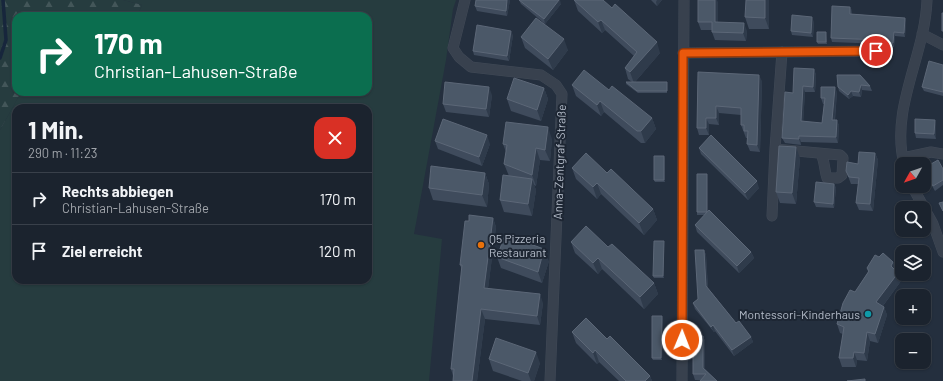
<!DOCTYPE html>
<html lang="de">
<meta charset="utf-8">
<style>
:root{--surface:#1b232e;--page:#242b36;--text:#f1f3f6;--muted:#a0a4aa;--line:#39404a}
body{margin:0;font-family:Barlow,sans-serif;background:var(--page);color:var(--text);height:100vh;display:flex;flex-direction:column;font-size:15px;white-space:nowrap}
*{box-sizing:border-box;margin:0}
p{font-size:13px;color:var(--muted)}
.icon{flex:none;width:22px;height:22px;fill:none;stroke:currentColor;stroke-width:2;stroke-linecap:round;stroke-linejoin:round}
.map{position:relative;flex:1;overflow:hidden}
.panel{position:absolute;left:12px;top:104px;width:360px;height:180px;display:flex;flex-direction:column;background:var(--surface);border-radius:12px;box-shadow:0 1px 3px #0004,0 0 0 1px var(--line)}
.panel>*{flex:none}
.banner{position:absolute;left:12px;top:12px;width:360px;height:84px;border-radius:12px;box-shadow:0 1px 3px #0004,0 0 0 1px var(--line);background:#0b6e4f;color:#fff;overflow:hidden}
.needle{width:26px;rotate:230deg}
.controls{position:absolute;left:895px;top:157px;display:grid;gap:8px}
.controls a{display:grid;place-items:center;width:36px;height:36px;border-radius:8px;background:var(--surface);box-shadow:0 1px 3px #0004,0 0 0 1px var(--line);font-size:20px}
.pin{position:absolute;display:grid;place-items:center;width:34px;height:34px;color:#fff;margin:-17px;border:2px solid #fff;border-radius:50%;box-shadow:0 1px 4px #0007}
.me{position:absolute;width:44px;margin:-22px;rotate:1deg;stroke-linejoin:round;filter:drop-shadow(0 0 3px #0008)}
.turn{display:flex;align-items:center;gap:14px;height:84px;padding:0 16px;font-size:18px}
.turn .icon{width:52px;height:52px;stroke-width:2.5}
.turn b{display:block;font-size:28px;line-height:34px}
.round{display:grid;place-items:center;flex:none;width:42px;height:42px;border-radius:12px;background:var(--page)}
.overview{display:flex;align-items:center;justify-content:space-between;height:68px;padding:0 16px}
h1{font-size:24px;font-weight:700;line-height:30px}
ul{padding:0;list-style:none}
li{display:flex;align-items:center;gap:12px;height:52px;padding:0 16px;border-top:1px solid var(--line)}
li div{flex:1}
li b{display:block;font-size:15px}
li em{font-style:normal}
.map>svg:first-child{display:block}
</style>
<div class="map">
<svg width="943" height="381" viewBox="0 0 943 381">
<defs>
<pattern id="forest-firs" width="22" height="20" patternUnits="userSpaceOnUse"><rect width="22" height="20" fill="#263c3f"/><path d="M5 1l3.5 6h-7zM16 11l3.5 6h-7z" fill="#435659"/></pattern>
</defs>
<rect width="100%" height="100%" fill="#242f3e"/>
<path fill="#263c3f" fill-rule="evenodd" d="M123,0h333l-3,9 -7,51 -32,174 28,5 -13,142h-429v-251l21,-38h347v-76h-231l5,-11zM16,108h352v172h-352z"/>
<path fill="url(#forest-firs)" d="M0,0h123l19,5 -5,11h-121v76h5l-21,38z"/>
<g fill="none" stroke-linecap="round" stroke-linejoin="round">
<path stroke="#17263c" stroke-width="3.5" d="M0,58l6,-18 -3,-40"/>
<defs>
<path id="street" d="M465,0l-12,48 6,9 12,10 70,8 15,10 6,9 -12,287
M922,34l21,11
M782,52l-7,97 65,6 3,3 -1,17 -4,3h-11c-3,-9 -2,-16 -6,-24
M683,53l193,-2
M903,158l28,-6 12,2
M904,164c-14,-56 21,-108 23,-164
M912,186l21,38 10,28
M772,216l3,-67
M682,381l2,-381"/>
</defs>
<use href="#street" stroke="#414a57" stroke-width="11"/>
<use href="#street" stroke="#38414e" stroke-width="10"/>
</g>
<path fill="#3f4b5c" d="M476,0h34l-3,16 -30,-5 -2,-5z
M519,0l42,4 -16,20 -24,-20z
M574,0l86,53 -25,29 32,2v9h-29l-12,-9v-2h6l-4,-3 -3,-11 9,-12 -29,-26 -3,3 -24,-22z
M651,0h11l-5,6z
M718,2v20l29,9 -1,10 -31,-1 -3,-8v-2h-11l-3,-8z
M769,2v27h-20l-4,-12z
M852,10v4l53,4 1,4 -1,15 -10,-1 -1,11 -12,-1 -1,-2 -49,-2 -1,-4z
M814,22l-1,15 -21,-2 -1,-4z
M826,34l1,10h-9l-1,-2z
M513,35l-4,26 -35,-6 -1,-4z
M521,37l47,13 -15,20 -28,-22z
M943,65v31l-19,-5 -2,-4z
M814,69l2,6 -1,17h-10l-2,30 19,1 2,-19h-1l-2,-6 16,-6 -2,28 4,5 -1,18 -37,-1v3l-16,-2 -3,-5 11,-45z
M698,72l64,9 -2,71 -10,-1 -3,-7v-6h-1l-5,-13v-10l-22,-2v12l-10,-1v11h-10l-2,-7z
M860,75l10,11 2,5 -10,-1 -1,7 -8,-1 -4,3 -10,-8 -1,-4z
M572,85l37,5 43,28 4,11 -11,14h-4l-37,-31 -3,4 -25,-20z
M544,88l4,11 -7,22 -30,-10 -4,-12z
M492,95l-3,22 -43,-5 -3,-8z
M936,124v15l-20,-1 -1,-5z
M552,139l-2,22 -10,-1 -4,26 -2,-1 2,5 -4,26 -28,-4 -4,-12 9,-24 -5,-12 2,-12 -3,-8z
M435,141l55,3 -8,22 -44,-17z
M699,148l60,40 -11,12 -47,-46z
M875,153l3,7 -5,51 -14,-1 -3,-7 2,-19h-7l-5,-13z
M665,158v24h-10l-1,-2z
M800,158l-4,46 -16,-1 -4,-11z
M572,168l35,5 46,36 4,11 -13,15 -43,-41 -4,5 -21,-20z
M924,168l19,1v16l-8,6 -11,-19z
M485,173l4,11 -2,23 -54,-7 -4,-12z
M707,174v38l44,40 3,6 -15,15 -42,-41 -2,-7 10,-10h-8v-3z
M834,184l2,4 -2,20 -18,-1 -2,-5z
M493,218l3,9 -8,61 55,15 -3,22 -55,-6 -8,62h-24v-5l-2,-7 11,-99 -2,-5 9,-44z
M571,242l37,5 46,36 4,11 -14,15 -42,-40 -4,5 -23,-21z
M664,243v35h-10l-1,-2z
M704,250l2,5 2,33 28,35 15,14 2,5 -19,14 -19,-25 -1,1 -19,-23 -2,-6 5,-4z
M497,257l52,4 -7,22 -41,-15z
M879,257l14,5 3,8v1l2,2 3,8 -18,25 1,1 3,8 -9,28 -8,-2 -3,20 -10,-1 -1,7h-14l-3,-9 4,-24 -3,-1 -3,-9 18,-32 13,-20 -1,-4z
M663,319l-1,41h-9l-1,-2z
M572,332l35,7 43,37 2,5h-33l-20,-19 -2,2 -21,-21z
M703,336l2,5v28l12,12 -22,-1 -2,-6z
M489,359l51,4 -6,18h-12l-29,-10z"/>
<path fill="#2f3b4b" d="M507,0h3l-3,16 -1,-5z
M559,0h1l1,4 -16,20 -1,-5z
M657,0h5l-5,6 -1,-4z
M715,0h2l1,2v28l-3,-8z
M765,0h4v29l-4,-11z
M850,7l2,3 -1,8 -1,-4z
M812,17l2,5 -1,15 -2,-4z
M905,18l1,4 -1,15 -1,-4z
M601,20l4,10 -3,3 -4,-11z
M744,23l3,8 -1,10 -3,-8z
M511,31l2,4 -4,26 -2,-5z
M894,32l1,4 -1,11 -1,-4z
M564,39l4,11 -15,20 -5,-11z
M657,42l3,11 -26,30 -4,-11z
M814,69l2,6 -1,17 -2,-5z
M759,75l3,6 -2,71 -3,-7z
M861,85l1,5 -1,7 -2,-5z
M803,86l2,6 -2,35 -2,-6z
M489,87l3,8 -3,22 -3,-8z
M835,87l2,5 -3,33 -2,-5z
M544,88l4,11 -7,22 -4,-11z
M851,91l2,5 -4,3 -1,-4z
M600,101l4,11 -3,4 -4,-11z
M716,106l3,7v12l-3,-7z
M652,118l4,11 -11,14 -4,-12z
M706,118l3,6v11l-3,-7z
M837,120l2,5 -1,18 -2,-6z
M935,120l1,4v15l-2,-5z
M548,127l4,12 -2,22 -5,-11z
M487,135l3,9 -8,22 -3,-9z
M799,136l2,6v3l-2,-6z
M796,147l4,11 -4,46 -4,-11z
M536,148l4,12 -4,26 -4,-11z
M875,153l3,7 -5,51 -3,-7z
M664,156l1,2v24l-1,-2z
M485,173l4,11 -2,23 -5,-12z
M532,179l4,11 -4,26 -4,-12z
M757,181l2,7 -11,12 -3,-7z
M597,183l4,11 -4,5 -4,-12z
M834,184l2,4 -2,20 -1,-4z
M653,209l4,11 -13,15 -5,-12z
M493,218l3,9 -9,70 -3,-9z
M664,241v37l-1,-2z
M544,249l5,12 -7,22 -4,-11z
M704,250l2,5 2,37 -2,-6z
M751,252l3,6 -15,15 -2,-7z
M598,258l4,11 -4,5 -5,-11z
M893,262l3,8 -2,4 -3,-8z
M898,273l3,8 -22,30 -3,-9z
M654,283l4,11 -14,15 -4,-12z
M540,294l3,9 -3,22 -3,-9z
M884,307l3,8 -9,28 -3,-9z
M481,309l4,10 -8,62h-5z
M662,316l1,3 -1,41 -1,-2z
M713,325l2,6 -1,1 -3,-5z
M867,332l3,9 -3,20 -3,-8z
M703,336l2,5v32l-2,-5z
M751,337l2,5 -19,14 -2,-6z
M595,350l4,12 -2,2 -4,-11z
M536,352l4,11 -6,18h-3l-3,-8z
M854,352l3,8 -1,7 -3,-9z
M650,376l2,5h-7z"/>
<path fill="#4b5868" stroke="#5c6777" d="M476,0h31l-1,11 -31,-5z
M519,0h40l-15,19z
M574,0h29l9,8 3,-4 42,38 -27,30 -5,-4 12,-16 -36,-32 -3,2z
M698,0h17v22l29,1 -1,10 -31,-1v-10h-14z
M746,0h19v18l-20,-1z
M832,6l18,1v7l55,4 -1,15 -10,-1 -1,11 -12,-1v-2l-50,-2z
M942,13h1v18h-1z
M792,15l20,2 -1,16 -20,-2z
M536,18l28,21 -16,20 -27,-22z
M477,25l34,6 -4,25 -34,-5z
M817,32h9v10h-9z
M929,61l14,4v27l-21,-5z
M794,68l20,1 -1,18 -10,-1 -2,35 21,2 3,-25h-4v-11h14l-3,33h5l-1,17 -37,-1v3l-17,-1 3,-46 8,1z
M584,70l25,20 3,-4 40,32 -11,13h-4l-37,-30 -3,4 -25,-20z
M698,72l61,3 -2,70 -10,-1 1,-13h-4v-6h-3v-17l-25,-2v12h-10v10h-9z
M837,75h23l10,11 -9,-1 -2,7 -8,-1 -3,4 -10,-8z
M514,78l30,10 -7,22 -30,-11z
M445,82l44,5 -3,22 -43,-5z
M626,82h41v9h-30z
M443,119l44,16 -8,22 -44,-16z
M915,119l20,1 -1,14 -19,-1z
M506,122l42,5 -3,23 -9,-2 -4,27 -28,-11 3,-19 -4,-1z
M711,135l46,46 -12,12 -46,-45z
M779,146l17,1 -4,46 -16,-1z
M859,152l16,1 -5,51 -14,-1 3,-25 -10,-1 -3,-6 1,-9 11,2z
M586,153l21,20 4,-4 42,40 -14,14 -42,-40 -4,4 -21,-19z
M654,156h10v24h-10z
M938,160l5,9v11l-10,6 -9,-15v-3z
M431,166l54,7 -3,22 -53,-7z
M697,174h10v38h-10z
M503,175l29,4 -4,25 -28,-4z
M816,182l18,2 -1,20 -19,-2z
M943,202v9l-4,-8z
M709,210l42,42 -14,14 -42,-41z
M469,215l24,3 -9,70 56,6 -3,22 -56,-7 -9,72h-19l1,-12h-3l11,-104h-2l5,-44h4z
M586,226l22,21 4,-3 42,39 -14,14 -42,-39 -5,5 -22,-21z
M505,235l39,14 -6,23 -41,-15z
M654,241h10l-1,35h-10z
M695,250h9l2,36 30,37 3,-2 12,16 -19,13 -19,-25 -2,2 -18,-24 5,-4z
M883,253l10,9 -2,4 7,7 -22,29 8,5 -9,27 -8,-2 -3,21 -10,-1 -1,6h-14l5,-31 -7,-3 6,-21 7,-13 5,2 14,-21 -2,-3 8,-13 4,2z
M652,316h10l-1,42h-9z
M586,318l21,21 3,-3 40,40 -5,5h-19l-31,-31 -2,3 -21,-21z
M693,335l10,1v32l14,13h-17l6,-7h-13z
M496,338l40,14 -8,21 -39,-14z
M865,379v2h-18z"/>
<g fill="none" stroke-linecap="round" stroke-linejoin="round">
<defs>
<path id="route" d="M682,340l1,-287 193,-2"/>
</defs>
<use href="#route" stroke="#983908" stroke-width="10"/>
<use href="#route" stroke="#ea580c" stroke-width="7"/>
</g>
<circle fill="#e8710a" stroke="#1d2633" stroke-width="1.5" cx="481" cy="245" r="4"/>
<circle fill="#0f9aa8" stroke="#1d2633" stroke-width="1.5" cx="868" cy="314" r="4"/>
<g text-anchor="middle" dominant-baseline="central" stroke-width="4" stroke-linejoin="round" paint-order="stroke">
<g font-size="12" fill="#b4bcc9" stroke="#1d2633">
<text transform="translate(559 162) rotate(-88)">Anna-Zentgraf-Straße</text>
</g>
<g font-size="12" fill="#b4bcc9" stroke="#1d2633" text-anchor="start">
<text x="489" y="238">Q5 Pizzeria<tspan x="489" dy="14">Restaurant</tspan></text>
<text x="860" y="314" text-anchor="end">Montessori-Kinderhaus</text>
</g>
</g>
</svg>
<div class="controls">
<a><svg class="needle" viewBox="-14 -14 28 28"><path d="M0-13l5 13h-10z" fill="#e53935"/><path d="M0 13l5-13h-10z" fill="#a0a4aa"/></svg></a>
<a><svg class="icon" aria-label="search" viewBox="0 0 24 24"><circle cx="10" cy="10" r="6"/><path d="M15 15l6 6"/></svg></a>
<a><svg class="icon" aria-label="layers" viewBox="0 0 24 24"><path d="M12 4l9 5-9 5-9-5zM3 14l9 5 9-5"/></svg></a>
<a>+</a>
<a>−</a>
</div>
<div class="pin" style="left:876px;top:51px;background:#d93025"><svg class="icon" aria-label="arrive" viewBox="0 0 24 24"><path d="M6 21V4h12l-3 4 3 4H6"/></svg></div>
<svg class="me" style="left:682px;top:340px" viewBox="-20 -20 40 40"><circle r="17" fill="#ea580c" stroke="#fff" stroke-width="3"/><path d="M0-11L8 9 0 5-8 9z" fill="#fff"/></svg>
<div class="banner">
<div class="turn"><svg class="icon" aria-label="right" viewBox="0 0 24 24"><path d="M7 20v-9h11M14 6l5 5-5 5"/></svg><div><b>170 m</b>Christian-Lahusen-Straße</div></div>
</div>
<section class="panel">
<div class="overview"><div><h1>1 Min.</h1><p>290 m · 11:23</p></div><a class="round" style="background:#d93025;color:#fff"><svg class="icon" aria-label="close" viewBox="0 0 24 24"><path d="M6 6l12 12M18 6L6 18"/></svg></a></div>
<ul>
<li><svg class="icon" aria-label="right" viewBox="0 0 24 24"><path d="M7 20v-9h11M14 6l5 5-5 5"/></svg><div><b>Rechts abbiegen</b><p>Christian-Lahusen-Straße</p></div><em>170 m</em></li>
<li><svg class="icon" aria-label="arrive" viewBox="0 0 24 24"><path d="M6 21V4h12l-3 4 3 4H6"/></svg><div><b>Ziel erreicht</b></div><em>120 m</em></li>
</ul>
</section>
</div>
